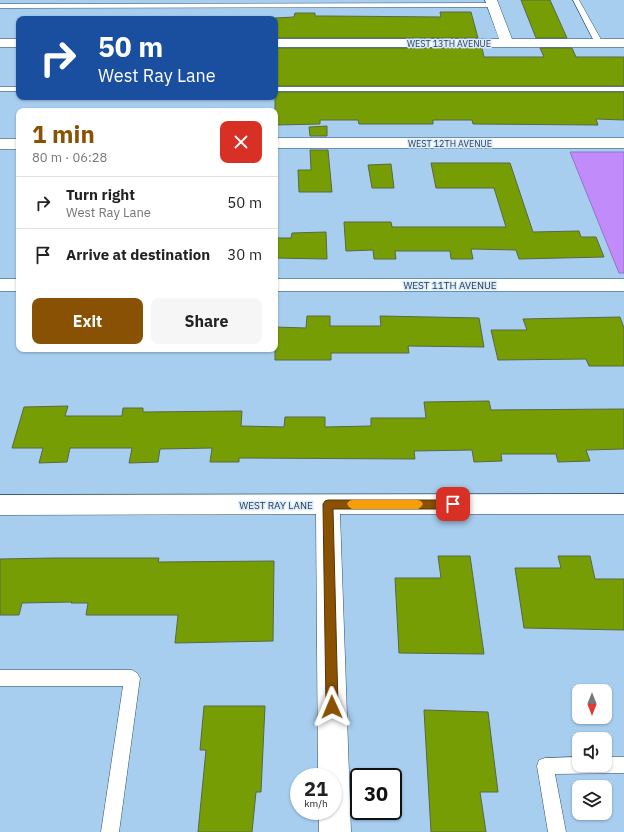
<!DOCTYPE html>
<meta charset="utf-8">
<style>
:root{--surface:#fff;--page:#f6f6f6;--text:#222;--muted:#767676;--line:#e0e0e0;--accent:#895103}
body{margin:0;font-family:"IBM Plex Sans",sans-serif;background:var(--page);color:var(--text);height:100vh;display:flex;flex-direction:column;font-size:15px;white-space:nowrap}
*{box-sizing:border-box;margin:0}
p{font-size:13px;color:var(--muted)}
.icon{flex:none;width:22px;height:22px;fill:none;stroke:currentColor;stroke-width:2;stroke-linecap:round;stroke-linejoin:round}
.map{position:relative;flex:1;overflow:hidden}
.sheet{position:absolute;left:16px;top:108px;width:262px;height:244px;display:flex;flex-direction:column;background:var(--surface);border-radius:8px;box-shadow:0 1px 3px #0004}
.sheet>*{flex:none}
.top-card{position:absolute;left:16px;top:16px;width:262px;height:84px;border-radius:8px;box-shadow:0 1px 3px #0004;background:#1a4fa0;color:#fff;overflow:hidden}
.needle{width:26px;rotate:180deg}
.fabs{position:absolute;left:572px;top:684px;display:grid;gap:8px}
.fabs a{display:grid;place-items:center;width:40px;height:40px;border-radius:8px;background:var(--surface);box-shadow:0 1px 3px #0004;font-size:20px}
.speed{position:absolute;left:290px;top:768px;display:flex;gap:8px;font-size:20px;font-weight:700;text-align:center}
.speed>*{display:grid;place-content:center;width:52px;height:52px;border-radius:50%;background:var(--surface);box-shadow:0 1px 3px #0004;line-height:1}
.speed small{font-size:10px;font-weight:400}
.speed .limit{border:2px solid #111;border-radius:6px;background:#fff;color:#111}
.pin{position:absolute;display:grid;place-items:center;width:34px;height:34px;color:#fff;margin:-17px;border-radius:8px;box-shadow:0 2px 6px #0006}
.me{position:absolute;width:44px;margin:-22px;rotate:359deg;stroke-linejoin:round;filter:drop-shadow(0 0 3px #0008)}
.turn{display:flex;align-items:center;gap:14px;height:84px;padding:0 16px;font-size:18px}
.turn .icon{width:52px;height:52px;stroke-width:2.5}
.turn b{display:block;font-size:28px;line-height:34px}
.round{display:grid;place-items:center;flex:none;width:42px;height:42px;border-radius:8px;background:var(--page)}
.overview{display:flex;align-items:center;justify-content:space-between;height:68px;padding:0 16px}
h1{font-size:24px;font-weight:700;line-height:30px;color:var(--accent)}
.button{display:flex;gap:8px;margin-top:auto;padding:8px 16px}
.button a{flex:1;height:46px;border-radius:8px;background:var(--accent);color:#fff;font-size:16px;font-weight:700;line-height:46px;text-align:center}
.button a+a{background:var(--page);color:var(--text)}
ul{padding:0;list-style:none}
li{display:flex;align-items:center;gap:12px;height:52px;padding:0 16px;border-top:1px solid var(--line)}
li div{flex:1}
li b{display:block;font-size:15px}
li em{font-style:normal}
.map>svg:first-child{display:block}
</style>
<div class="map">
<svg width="624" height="832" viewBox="0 0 624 832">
<rect width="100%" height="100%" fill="#a7cdef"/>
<path fill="#c28bfa" stroke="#9573c5" d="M570,152h54v121h-5z"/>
<path fill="#769e04" stroke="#596841" d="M521,0h29l17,38h-31z
M440,12h31l7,26h-203v-20l19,-1 1,-4h20v3h12l114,1z
M275,48h207l2,9h60l-4,-9h32l4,9h48v29h-349z
M275,92h349v28l-28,-1 2,6 -125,-1 -1,-4h-39v4h-74l-1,-4h-38v4l-45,1z
M327,126v10h-17l-1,-9z
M310,150h18l4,42h-33l-1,-22h13z
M431,163h79l23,69 46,-1 2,6h15l8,20 -85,2 -3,-9 -45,-1 2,10h-22l-1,-8h-55l1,8h-22l-1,-9 -27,1 -2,-29h47l1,5h114l-12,-39h-58z
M391,164l3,24h-22l-4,-23z
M326,232l1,27 -52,-1v-20h16l1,-5z
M307,316h23v10h51l-1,-10 99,2 5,29 -76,-1 1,7h-78v7h-56v-33l31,1z
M620,317l4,11v38h-35l-3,-7 -88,1 -7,-30h36l-4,-11z
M489,401l2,9 133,-1v40l-38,1 4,11 -32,1 -2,-8h-55l1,7 -28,1 -2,-12 -58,1 1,8 -176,-1v4h-29l2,-14 -52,1 -2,13 -29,1 3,-15h-62l-3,14 -28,1 4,-15h-31l12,-41 44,-1 -3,10h57l1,-8h20v4l99,-1 -1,15 43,1 1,-10h40v10l46,-1v-8h55l-2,-16z
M438,556h32l14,98 -85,-1 -4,-75h46z
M558,556h32l5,23h29v51l-100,-2 -9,-60h46z
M54,558h105l-1,4 116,-1 -1,80 -98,2 3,-28h-92l2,-12h-17l1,-1 -50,1 -3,12h-19v-56z
M204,706h61l-4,86h-5l-4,40h-54l8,-82h-6z
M424,710l64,2 10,80h-18l6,40h-55z"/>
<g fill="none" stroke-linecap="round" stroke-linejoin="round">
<defs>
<path id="lane" d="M573,0h6l24,43 -2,1h-4l-2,-1z
M0,4l493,-1 3,2 -3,2 -493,1z
M0,87h19v4h-19z
M275,87h349v4h-349z
M0,670h132l5,3 3,5 -21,154h-18l22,-146h-123z
M579,757v8h26v-8h19v16l-69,1 11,58h-18l-11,-66 2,-6 6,-2z"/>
<path id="street" d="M485,0h12l15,39h112v8h-349v-8h224z
M0,39h19v8h-19z
M275,138h349v10h-349z
M0,139h19v10h-19z
M0,279h19v12h-19z
M275,279h349v12h-349z
M624,494v20h-284l11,318h-32v-21h14v-34h-15l-2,-263 -316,1v-20z"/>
</defs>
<use href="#lane" stroke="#2f506d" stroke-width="1"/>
<use href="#street" stroke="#2f506d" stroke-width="1"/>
<use href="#lane" fill="#fff" fill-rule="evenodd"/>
<use href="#street" fill="#fff" fill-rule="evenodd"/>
</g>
<path fill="#895103" stroke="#593502" d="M328,500h125l3,1 2,3 -2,3 -3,2h-120l5,198 -1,4 -5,2 -4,-2 -2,-4 -3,-203 2,-3z"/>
<path fill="#f59e0b" d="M352,500h66l3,1 2,3 -2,3 -3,2h-66l-3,-2 -2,-3 2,-3z"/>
<g text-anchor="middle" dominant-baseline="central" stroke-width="3" stroke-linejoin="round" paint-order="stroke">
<g font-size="9" fill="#2c3b49" stroke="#d8ebfd">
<text x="449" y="43">WEST 13TH AVENUE</text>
<text x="450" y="143">WEST 12TH AVENUE</text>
</g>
<g font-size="10" fill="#2c3b49" stroke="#d8ebfd">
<text x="450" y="285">WEST 11TH AVENUE</text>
<text x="276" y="505">WEST RAY LANE</text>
</g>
</g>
</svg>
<div class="fabs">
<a><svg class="needle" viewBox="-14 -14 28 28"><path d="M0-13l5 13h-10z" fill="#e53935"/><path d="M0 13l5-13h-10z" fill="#767676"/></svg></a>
<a><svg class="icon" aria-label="sound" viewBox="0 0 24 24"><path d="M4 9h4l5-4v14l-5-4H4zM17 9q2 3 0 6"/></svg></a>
<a><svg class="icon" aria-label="layers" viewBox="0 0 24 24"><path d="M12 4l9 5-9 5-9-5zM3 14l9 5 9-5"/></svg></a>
</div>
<div class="speed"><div>21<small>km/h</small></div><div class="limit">30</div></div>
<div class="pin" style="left:453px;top:504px;background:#d93025"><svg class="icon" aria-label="arrive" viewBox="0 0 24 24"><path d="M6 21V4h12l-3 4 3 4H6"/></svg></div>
<svg class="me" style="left:332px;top:707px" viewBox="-20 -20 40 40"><path d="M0-17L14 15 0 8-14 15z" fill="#895103" stroke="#fff" stroke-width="4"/></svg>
<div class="top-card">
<div class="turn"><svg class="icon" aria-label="right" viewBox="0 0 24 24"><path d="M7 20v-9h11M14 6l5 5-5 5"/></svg><div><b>50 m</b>West Ray Lane</div></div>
</div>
<section class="sheet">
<div class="overview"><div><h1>1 min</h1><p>80 m · 06:28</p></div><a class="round" style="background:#d93025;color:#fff"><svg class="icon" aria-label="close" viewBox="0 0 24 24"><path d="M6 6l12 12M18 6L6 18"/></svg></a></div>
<ul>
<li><svg class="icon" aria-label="right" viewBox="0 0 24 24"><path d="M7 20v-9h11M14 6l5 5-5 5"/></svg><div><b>Turn right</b><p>West Ray Lane</p></div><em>50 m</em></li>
<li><svg class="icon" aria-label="arrive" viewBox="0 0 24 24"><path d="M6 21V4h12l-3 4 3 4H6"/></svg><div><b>Arrive at destination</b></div><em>30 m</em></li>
</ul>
<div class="button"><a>Exit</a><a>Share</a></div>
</section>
</div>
